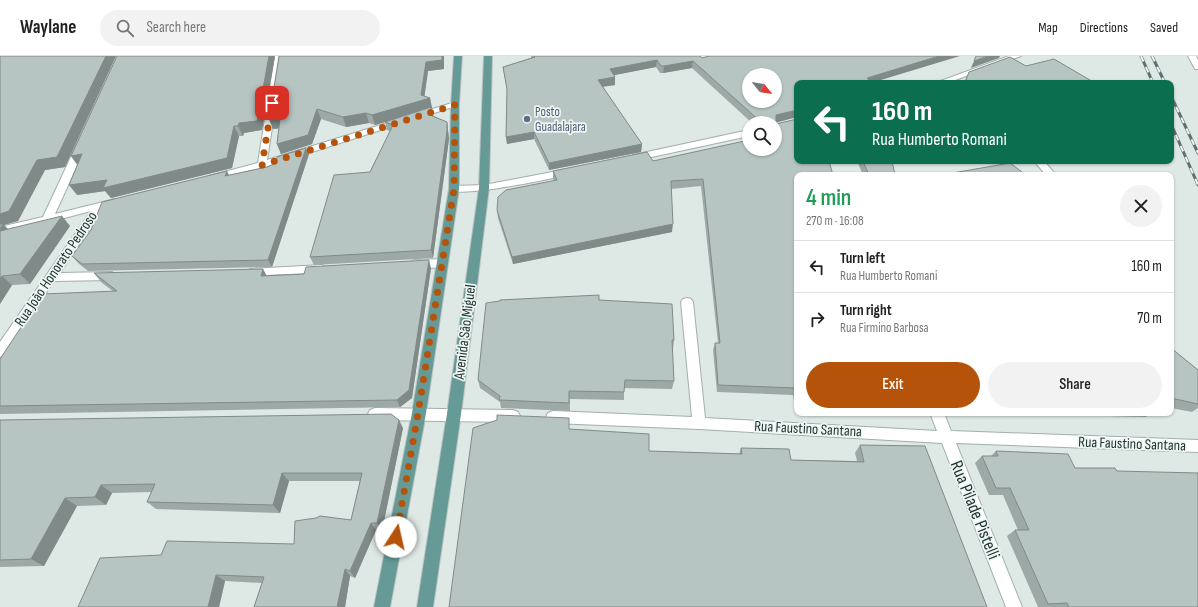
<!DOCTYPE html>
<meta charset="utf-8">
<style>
:root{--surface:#fff;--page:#f2f2f2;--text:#222;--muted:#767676;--line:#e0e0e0;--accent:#b45309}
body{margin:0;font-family:"Sofia Sans Condensed",sans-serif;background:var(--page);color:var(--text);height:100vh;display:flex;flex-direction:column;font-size:15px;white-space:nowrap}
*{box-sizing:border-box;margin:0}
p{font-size:13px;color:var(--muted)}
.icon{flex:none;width:22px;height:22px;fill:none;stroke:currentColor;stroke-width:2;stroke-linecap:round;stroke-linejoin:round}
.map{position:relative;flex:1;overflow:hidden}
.side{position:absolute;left:794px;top:116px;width:380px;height:244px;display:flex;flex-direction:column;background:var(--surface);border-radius:8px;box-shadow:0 1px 3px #0004}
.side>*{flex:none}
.top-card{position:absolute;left:794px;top:24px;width:380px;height:84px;border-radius:8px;box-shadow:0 1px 3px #0004;background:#0b6e4f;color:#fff;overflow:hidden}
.needle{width:26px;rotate:120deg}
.fabs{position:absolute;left:742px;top:12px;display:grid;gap:8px}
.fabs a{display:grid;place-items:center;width:40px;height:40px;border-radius:50%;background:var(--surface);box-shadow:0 1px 3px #0004;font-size:20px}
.pin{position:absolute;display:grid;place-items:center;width:34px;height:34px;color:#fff;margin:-17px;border-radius:8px;box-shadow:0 2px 6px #0006}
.me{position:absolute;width:44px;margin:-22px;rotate:10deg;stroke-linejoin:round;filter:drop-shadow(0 0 3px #0008)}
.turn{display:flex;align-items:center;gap:14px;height:84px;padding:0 12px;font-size:18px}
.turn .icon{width:52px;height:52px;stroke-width:2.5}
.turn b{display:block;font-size:28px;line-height:34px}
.round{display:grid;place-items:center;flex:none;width:42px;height:42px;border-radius:21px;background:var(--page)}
.summary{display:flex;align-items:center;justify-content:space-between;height:68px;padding:0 12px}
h1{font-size:24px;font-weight:600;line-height:30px;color:#1e9e55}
.primary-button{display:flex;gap:8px;margin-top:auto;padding:8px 12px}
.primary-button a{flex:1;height:46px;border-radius:24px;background:var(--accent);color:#fff;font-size:16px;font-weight:600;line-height:46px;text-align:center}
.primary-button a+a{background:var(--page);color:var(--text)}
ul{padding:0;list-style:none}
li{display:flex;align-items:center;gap:12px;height:52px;padding:0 12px;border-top:1px solid var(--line)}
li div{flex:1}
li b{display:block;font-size:15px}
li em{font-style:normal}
header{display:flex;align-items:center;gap:24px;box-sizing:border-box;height:56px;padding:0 20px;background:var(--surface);border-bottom:1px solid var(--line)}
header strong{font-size:19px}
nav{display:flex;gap:22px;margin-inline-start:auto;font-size:14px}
.search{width:280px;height:36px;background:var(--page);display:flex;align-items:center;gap:10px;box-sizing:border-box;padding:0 14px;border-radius:22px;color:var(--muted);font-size:15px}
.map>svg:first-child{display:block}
</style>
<header>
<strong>Waylane</strong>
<div class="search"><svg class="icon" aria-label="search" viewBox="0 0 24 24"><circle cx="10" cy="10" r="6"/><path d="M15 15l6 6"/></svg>Search here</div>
<nav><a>Map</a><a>Directions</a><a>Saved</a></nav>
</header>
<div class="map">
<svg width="1198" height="551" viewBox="0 0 1198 551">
<rect width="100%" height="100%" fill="#dee8e5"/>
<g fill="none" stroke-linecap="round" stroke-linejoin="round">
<defs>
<path id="minor" d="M275,0h8l-16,104 185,-57h6l1,2 -194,62 -53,14 -3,-1 -2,-2 2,-2 49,-13z
M1009,0h12l-74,27h-12z
M1188,0h8l2,4v9h-3z
M749,74v6l-116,25 -5,-3 5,-3z
M81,87l5,3 -31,68 60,-15 5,3 -1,2 -16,4 -43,65 52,-1 6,4 -6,4 -58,1 -50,74 -4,2v-15l91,-131 -91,24v-8l43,-10 33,-71z
M1034,105h10l12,14h-10z
M568,113l3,1 2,2 -2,2c-16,4 -114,25 -122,15l5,-3 30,-1z
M443,203l5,4c-3,6 -36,7 -40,1l6,-4z
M322,209l6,4 -6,4 -72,4 -6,-4 6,-4z
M687,242l4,1 2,3 12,116 232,13 -7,-18h14l7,18 247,9v12l-242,-9 66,164h-16l-64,-164 -243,-14 -146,-6 -5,-2 -2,-4 2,-4 5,-2 139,6 -11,-115 2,-3z
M375,352l138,2 5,2 2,4 -2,4 -5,2 -138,-2 -5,-2 -2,-4 2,-4z"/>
<path id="primary" d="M454,0h8l-3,49v84l-33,224 -36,194h-16l38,-194 37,-224 2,-84z
M484,0h8l-3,132 -28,226 -28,193h-16l30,-193 32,-226z"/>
</defs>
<use href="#minor" stroke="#a2afac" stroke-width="2"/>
<use href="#primary" stroke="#bcc3c2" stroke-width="2"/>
<use href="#minor" fill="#fff" fill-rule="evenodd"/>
<use href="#primary" fill="#669a96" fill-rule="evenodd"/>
<defs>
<path id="rail" d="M1141,0l12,27
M1152,0l13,27
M1171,40l27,57
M1171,68l27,61"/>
</defs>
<use href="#rail" stroke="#5b7270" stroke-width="3"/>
<use href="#rail" stroke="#eef5f3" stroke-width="2" stroke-dasharray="6" stroke-linecap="butt"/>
</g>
<path fill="#9da9a7" d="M0,0h116l-51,111 -20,3 -27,51 -14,4 4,4 62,-3 -40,58 -18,1 -12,19z
M117,0h158l-13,74 -18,3 -1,3h-4l-7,32 -121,30 -6,-7 -28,4 1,-30 -7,-9z
M279,0l165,13 -16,2 -4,25 6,2 2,10h-1l2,8 14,6 1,8 1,9 -16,119 -119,7 -4,-8 60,-85 20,-41 -3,-1 -2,-8 -10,3 -6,-2 -23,4 -25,-8 -9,25 -31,10 -4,-10 2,-16 -6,1 -4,-10z
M531,0h169l2,2 95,25 -21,39v2l21,51v231h-2l-2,-11 -76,-3 -4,-42 2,-7h3l-17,-157 -30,3 1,43 -159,32 -15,-46 -1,-8 57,-29 -1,-2v-8l222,-22v-26h-23l-60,-55 -29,5h-3l-4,-6 -42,8 1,10 -12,2 39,57 -1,8 -92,18 -15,-31 -27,5 -1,-7 1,-46 -4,-24 28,-9z
M1026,10l69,17h-131l5,-11z
M309,98l-37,113 -184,4 -10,-8 -6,-7 157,-81 38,-8z
M857,105h35l3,14h-32z
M431,212l-19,130 -12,9 -400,7v-55l114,-67 -13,-10 -7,-9 173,2z
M599,244l75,40 -1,9h-1l2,32 -2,8 -48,-1v12l-54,-1v12l-69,-3 -1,-6 -20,-14 -2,-8z
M1171,292l27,22v38l-6,4 -21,-4z
M1030,357h121l-5,4 -115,-3z
M0,364l403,8 -21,103 -6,-1 -21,48 -5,-2 -5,31h-91l8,-24 -37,-2 -6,26h-141l83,-52 133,-11 57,-24 9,-39h-71l-9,32 -124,-4 -9,-7 4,-10 -39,1 -6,12 -29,1 -33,60 -44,1v1z
M570,373l79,22 90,3 2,-6 50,12 66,1 -2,-8 5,-8 127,162z
M996,395l79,17 123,139h-160l-31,-71 8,-6h3l-15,-35h-14l-14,-32 7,-7h9z"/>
<path fill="#808a88" d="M106,0h10l-51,111 -20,3 -27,51 -14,4 8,9 -12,-2v-18l37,-54z
M269,0h6l-13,74 -18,3 -1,3 -5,-10 1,-3z
M442,0h2v13l-16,2 -4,29 6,-2 2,10h-1l2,7 -1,8 -2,-8 1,-7 -56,17 -3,-10 54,-53z
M939,0h21l-89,27 -4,-5z
M988,0h12l-1,2 -28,10 3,-7z
M657,4l-1,7 -46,9v-7z
M693,5l-1,7 -29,5 1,-7z
M615,21v8l-17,2v-7z
M317,53l4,10 -9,25 -31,10 -4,-10z
M797,54v7l-22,6 1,-8z
M366,57l3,10 -23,4 -3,-10z
M280,62l4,10 -11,1 -4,-10z
M447,66l1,8 1,9 -16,119 -2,-8z
M234,70l5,10 -7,32 -121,30 -6,-7 -28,4 -8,-10z
M534,76v7l-27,5 -1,-7z
M642,88l-1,8 -92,18v-7z
M306,92l3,6 -37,113 -4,-7z
M82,98l-4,12 -7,-10z
M227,115l3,6 -5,-1z
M62,160l8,10 -40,58 -10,-10z
M673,168l-1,8 -159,32 -1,-7z
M429,204l2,8 -19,130 -12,9 -3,-7z
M263,213l5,9 -7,-2z
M2,220l10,9 -12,19v-25z
M399,364l4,8 -21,103 -5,-8z
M282,417l7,8 -9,32 -7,-8z
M101,429l11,8 -6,12 -11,-8z
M65,442l12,8 -33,60 -13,-7z
M371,467l5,7 -21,48 -5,-7z
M345,513l5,7 -5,31h-8z
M216,519l9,6 -6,26h-11z"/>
<path fill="#b7c5c2" stroke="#808a88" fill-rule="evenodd" d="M0,0h106l-49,101 -20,3 -28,51 -9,3z
M117,0h152l-12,65 -18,2 -1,3h-4l-7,32 -124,30 4,-8 -38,5 13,-31 -11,2z
M279,0h163v4l-16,2 -5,33 9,3 -58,17 -6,-2 -23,4 -26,-8 -9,26 -31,9 3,-26 -11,1z
M534,0h166l2,2 7,-2h230l-72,22 6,5h-76v27l-21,5v9l21,-5v42h32l4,14h-36v221l-1,-8 -78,-3 -3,-42h5l-17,-164 -32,2 2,43 -161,33 -15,-47 1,-13 8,-7 51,-10 -4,-9 94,-19 6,9 96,-21v9h26v-26h-13l-69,-62 -29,5h-3l-4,-6 -47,9 5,8 -17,3 44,64 -93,19 -15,-31 -28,5 1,-48 -4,-22 32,-10zM749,19h26v26h-26z
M976,0h12l-14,5z
M1010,1l16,9 28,-7 41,24h-125l-4,-3 3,-8z
M431,51l-1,8 17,7v9l-16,119 -121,7 24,-82 36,-3 23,-47 -8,-3z
M306,92l-38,112 -186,4 -10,-8 19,-26 11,-28 125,-31 -2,5 42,-9 9,-4 1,-6z
M863,105h29l3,14h-26z
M1010,107l16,12h-83l4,-1z
M62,160l-42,58 -18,2 -2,3v-48z
M0,168h3l-3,5z
M429,204l-20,130 -12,10 -397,6v-47l43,-65 74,-3 -23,-18 169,-4 -2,7 43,-2 2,-7z
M599,239v5l73,4 2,36h-2l2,41 -49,-1 -1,12 -55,-1v12l-70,-3 1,-4 -22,-16 8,-77 14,-2v-1z
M1171,292l27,22v34l-27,-6z
M391,358l8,6 -22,103h-6l-21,48 -5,-2 -8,38h-83l10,-30 -48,-2 -8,32h-130l22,-49 61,-3 6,-14 127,3 1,-23 21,-3 4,-2 31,4 11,-47h-80l-9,32 -126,-3 8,-18 -54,1 -6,12 -30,1 -34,61 -31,1v-140z
M497,359l72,3v11l80,5v17l93,3 -1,-6 48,1 2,11 73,2 -4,-17 65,1 62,161h-538l24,-179 24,-8z
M996,395l72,3 7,14h40l2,3 81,2v134h-129l-2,-4 -19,1 -33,-74h14l-19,-42h-14l-14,-32h16z"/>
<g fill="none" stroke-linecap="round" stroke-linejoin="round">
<path stroke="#b45309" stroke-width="7" stroke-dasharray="0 12.6" d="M272,47l-10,62 193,-60 -1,84 -36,225 -22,123"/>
</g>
<circle fill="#5c6f8a" stroke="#eef5f3" stroke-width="1.5" cx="527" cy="63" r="4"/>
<g text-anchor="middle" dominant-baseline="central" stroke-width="3.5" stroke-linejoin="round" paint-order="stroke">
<g font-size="13" fill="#4e5e75" stroke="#eef5f3" text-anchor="start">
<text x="535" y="56">Posto<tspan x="535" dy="15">Guadalajara</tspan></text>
</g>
<g font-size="15" fill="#213634" stroke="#eef5f3">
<text transform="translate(56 213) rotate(-56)">Rua João Honorato Pedroso</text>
<text transform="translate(465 276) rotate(-83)">Avenida São Miguel</text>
<text transform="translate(808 373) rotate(3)">Rua Faustino Santana</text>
<text transform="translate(1132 388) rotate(2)">Rua Faustino Santana</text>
</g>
<g font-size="18" fill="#213634" stroke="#eef5f3">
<text transform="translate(975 454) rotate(68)">Rua Pilade Pistelli</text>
</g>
</g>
</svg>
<div class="fabs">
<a><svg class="needle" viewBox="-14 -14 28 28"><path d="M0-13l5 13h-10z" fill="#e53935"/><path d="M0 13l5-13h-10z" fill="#767676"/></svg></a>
<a><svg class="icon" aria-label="search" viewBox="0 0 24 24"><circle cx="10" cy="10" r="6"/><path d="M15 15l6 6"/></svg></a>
</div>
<div class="pin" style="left:272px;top:47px;background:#d93025"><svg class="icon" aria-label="arrive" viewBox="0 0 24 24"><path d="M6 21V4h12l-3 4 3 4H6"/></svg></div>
<svg class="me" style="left:396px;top:481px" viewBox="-20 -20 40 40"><circle r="19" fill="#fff"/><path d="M0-13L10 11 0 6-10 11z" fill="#b45309"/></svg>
<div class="top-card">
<div class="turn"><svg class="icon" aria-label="left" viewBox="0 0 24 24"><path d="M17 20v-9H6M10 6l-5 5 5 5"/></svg><div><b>160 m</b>Rua Humberto Romani</div></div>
</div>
<section class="side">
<div class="summary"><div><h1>4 min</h1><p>270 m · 16:08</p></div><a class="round"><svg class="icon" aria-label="close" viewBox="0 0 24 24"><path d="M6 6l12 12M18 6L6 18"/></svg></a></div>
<ul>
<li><svg class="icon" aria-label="left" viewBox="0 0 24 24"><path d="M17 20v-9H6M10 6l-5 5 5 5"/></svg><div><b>Turn left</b><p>Rua Humberto Romani</p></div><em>160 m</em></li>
<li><svg class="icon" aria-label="right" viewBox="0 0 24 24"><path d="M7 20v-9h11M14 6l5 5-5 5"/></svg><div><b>Turn right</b><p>Rua Firmino Barbosa</p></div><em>70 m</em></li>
</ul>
<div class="primary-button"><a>Exit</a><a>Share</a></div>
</section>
</div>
